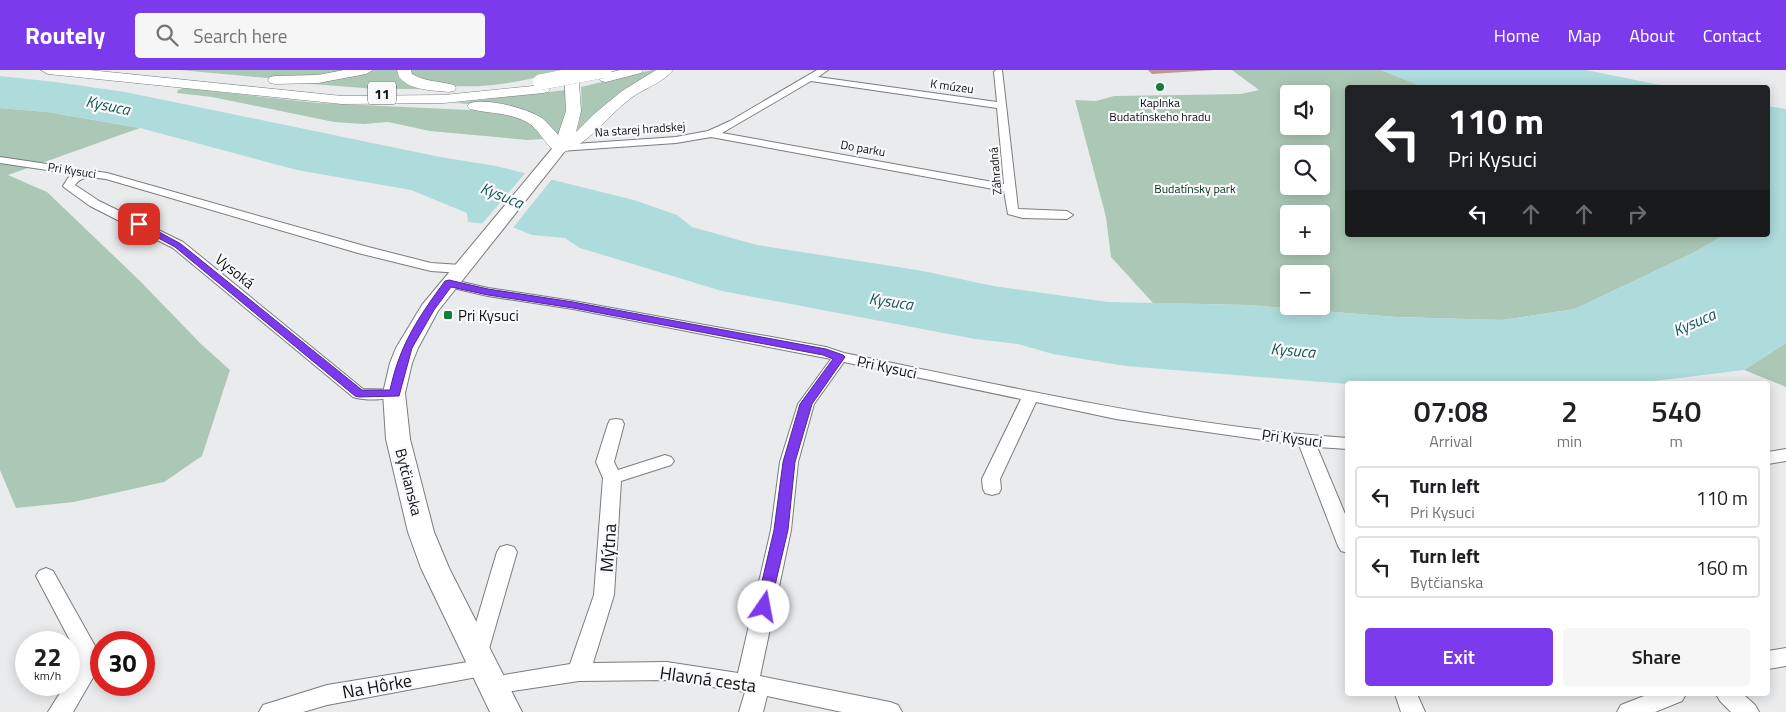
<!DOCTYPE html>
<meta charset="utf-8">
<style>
:root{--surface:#fff;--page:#f6f6f6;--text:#202124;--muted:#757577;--line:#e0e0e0;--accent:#7c3aed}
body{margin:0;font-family:"Titillium Web",sans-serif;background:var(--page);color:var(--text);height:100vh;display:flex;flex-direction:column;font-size:19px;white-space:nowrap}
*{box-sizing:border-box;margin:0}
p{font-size:16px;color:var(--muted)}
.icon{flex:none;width:28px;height:28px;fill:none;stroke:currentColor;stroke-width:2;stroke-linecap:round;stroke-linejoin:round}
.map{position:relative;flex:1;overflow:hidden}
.sheet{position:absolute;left:1345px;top:311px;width:425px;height:315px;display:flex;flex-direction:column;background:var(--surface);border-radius:5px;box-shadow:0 2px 12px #0003}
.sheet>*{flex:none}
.top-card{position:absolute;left:1345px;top:15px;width:425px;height:152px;border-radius:5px;box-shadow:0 2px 12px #0003;background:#202124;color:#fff;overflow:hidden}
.buttons{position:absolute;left:1280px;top:15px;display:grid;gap:10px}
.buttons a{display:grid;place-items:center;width:50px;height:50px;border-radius:5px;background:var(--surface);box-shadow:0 2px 12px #0003;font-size:25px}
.speed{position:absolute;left:15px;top:561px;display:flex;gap:10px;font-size:25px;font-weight:700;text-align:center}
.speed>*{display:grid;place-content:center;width:65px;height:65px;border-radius:50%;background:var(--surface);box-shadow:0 2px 12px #0003;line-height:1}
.speed small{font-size:12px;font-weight:400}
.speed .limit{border:8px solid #d22;background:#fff;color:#111}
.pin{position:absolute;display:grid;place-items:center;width:42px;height:42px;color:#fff;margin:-21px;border-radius:10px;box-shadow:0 2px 8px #0006}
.me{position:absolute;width:55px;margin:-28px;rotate:12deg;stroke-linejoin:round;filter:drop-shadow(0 0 4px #0008)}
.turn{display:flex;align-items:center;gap:18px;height:105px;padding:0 20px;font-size:22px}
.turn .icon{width:65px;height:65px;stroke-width:2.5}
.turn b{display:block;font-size:35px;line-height:42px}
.lanes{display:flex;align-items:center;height:48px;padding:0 20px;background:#0003;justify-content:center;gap:25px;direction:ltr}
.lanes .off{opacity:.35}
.eta{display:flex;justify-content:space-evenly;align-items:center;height:85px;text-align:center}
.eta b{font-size:30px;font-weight:600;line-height:35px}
.cta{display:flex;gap:10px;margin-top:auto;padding:10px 20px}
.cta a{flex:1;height:58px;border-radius:5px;background:var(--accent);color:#fff;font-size:20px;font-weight:600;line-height:58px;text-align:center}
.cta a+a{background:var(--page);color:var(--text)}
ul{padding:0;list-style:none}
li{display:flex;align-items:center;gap:15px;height:62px;margin:0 10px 8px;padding:0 10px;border:2px solid var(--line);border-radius:5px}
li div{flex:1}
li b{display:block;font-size:19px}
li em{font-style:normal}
header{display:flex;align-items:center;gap:30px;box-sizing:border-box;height:70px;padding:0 25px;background:var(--accent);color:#fff}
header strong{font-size:24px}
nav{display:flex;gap:28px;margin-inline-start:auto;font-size:18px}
.search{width:350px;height:45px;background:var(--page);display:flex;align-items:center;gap:12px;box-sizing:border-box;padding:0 18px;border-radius:5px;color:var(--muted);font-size:19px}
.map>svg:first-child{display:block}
</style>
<header>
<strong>Routely</strong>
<div class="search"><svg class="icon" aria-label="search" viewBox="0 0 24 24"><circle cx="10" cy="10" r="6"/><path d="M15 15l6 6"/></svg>Search here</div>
<nav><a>Home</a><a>Map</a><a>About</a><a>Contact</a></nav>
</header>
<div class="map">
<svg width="1786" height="642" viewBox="0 0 1786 642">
<rect width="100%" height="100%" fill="#eaebed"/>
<path fill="#abc8b6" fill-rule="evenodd" d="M180,0h178l-80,9z
M375,0h22l2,8 12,7 14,4h-49l-77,-6z
M409,0h155c-36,11 -74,18 -111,16 -13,-1 -26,-5 -39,-7z
M652,0h11l-88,65c7,-17 7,-30 6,-48z
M1232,0h149l43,17 -76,1v147h376l-29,17 -120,57 -73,11 -106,-3 -148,-12 -95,-2 -42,-46 -5,-40 -31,-117 21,1 18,-5 127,-2 18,-4zM1289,24h32v32h-32zM1289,84h32v32h-32zM1289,144h32v32h-32zM1289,204h32v32h-32z
M183,18l135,15 173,8c23,5 39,7 53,28l-16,1 -98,-9 -42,-9 -24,2 -30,-2 -122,-25 -35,-4 1,-3z
M566,20l2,20 -9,27 -11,-13 -79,-20 -15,-1z
M0,38l48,4 92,16 -132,47 39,17 92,88 62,64 29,26 -28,86 -38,26 -90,20 -58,6 -16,-38z
M1786,273v44l-42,-17z"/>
<path fill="#aedbdb" d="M1381,0h205l84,17h-246z
M0,6l55,6 70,10 315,65 56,9 138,34 43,15 15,12 65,18 166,26 70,15 115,16 140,3 148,12 106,3 73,-11 120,-57 29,-17h44v-129l18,3v234l-42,27 -114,14h-283l-221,-18 -73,-12 -35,-10 -43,-5 -253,-48 -142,-43 -15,-10 -33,-3 -20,-8 -44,-5 -1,-9 -56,-23 -114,-20 -157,-42 -92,-16 -48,-4z"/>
<path fill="#eaebed" d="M527,101l26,7 -41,51 -32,-3z"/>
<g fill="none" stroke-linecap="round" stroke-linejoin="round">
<defs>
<path id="street" d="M817,0h11l-10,7 179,25 -3,-30 2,-2h6l16,139 49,2 6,4 -6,4 -44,-1 -15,-4 -4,-23 -293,-54 -35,6 -116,8 -5,-3 5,-3 116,-8 32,-6 22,-10zM811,11l186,27 7,76 -282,-51z
M0,87l107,16 261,74 63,16 30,2 7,4 -7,4 -30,-2 -73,-18 -252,-74c-12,-1 -23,-5 -31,6l24,16 84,41 180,147 37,1 2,3 -2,3c-14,4 -33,5 -47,1l-180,-149 -83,-42 -25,-18 -2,-2 5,-8 6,-4 -74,-11z
M449,209l39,9 85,13 253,46 18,6c166,34 333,73 504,85v11l-31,-2 31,74v32l-7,-2 -3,-5 -39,-101 -183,-26 -80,-17 -36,77 1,10 -2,4 -7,2 -7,-2 -2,-4 -1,-10 39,-80 -177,-37 -30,42 -16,58 -7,68 -31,146 130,26 8,3 4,7h-60l-75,-16 -4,16h-24l6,-20 -78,-12 -88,1 -85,13 -8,-2 -3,-7 3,-7 84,-14 24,-69 9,-117 -7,-16 12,-38 2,-4 6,-1 6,1 2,4 -10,38 4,8 47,-15 6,2 3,4 -3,4 -50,16 -7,114 -21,68 74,-1 71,11 33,-143 9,-68 18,-58 33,-45 -258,-50 -85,-13 -44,-10 -2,-3z
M1786,379v12l-18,3v-12z
M507,475l7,2 3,5 -31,107 7,3 3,6 -3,6 -166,31 -24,7h-44l4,-7 64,-20 147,-24 -4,-2 -3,-6 30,-101 3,-5z
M46,498l7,3 42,75v28l-22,38h-25l17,-27h4v-6l4,-6v-27l-37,-70 3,-5z
M1786,578v18l-18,3v-18z
M1395,624h22l8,18h-24z
M1649,624h37l-4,7 -27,11h-38l4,-7z
M1716,624h27l12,11 4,7h-28l-11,-11z"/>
<path id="secondary" d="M560,74l5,1 2,3 -2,3 -127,160 -20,37 -6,15 -7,30 5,46 24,93 15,36 73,144h-32l-69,-144 -13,-36 -22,-93 -3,-46 7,-30 6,-15 26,-43 133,-160z"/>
<path id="primary" d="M41,0h48l253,26 102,-1 99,-10 5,1 2,3 -2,3 -5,1 -99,10 -102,1 -294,-30z
M344,0h29l-7,4 -48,9 -43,1 -5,-1 -2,-3 2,-3 5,-1 43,-1z
M397,0h14l1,4c13,8 28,7 42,11l2,3 -2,3 -5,1c-16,-2 -49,-1 -52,-22z
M564,0h14l3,41 -5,21 18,-18 28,-23 34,-21h17c-8,11 -27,18 -39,26 -25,17 -45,50 -74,57 -12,-3 -19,-21 -30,-29 -19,-12 -40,-10 -60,-15l-3,-3 3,-3c18,-5 56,5 72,15 6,5 11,11 16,17l8,-24z
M620,0h23l-2,3 -35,9 -5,-1 -2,-3 2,-3z"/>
</defs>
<use href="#street" stroke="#7b7c7e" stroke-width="2"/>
<use href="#secondary" stroke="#7b7c7e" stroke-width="2"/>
<use href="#primary" stroke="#7b7c7e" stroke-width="1"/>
<use href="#street" fill="#fff" fill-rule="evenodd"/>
<use href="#secondary" fill="#fff" fill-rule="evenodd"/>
<use href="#primary" fill="#fff" fill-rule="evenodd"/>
<defs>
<path id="primary-bridge" d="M541,12l63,-12"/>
</defs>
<use href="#primary-bridge" stroke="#7b7c7e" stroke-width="16" stroke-linecap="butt"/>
<use href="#primary-bridge" stroke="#fff" stroke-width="16"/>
</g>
<path fill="#b99990" d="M1148,0h66l-62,4z"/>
<path fill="#7c3aed" stroke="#51269a" d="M139,151l42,23 181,146h28c10,-46 28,-72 55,-109l4,-1 39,9 85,13 253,47 17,6 2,2 -33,47 -17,58 -7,68 -19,81 -5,1 -5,-1 -3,-4 18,-77 9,-68 17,-58 33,-45 -10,-4 -250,-47 -85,-13 -37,-8 -17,23 -22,38 -13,48 -40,1 -4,-1 -180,-149 -39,-21v-4z"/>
<g fill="#128036" stroke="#f8f9fb" stroke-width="2">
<circle cx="1160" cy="17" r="5"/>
<rect x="443" y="240" width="10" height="10" rx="2.5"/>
</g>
<g text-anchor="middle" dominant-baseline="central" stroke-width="4.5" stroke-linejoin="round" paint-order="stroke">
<g font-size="12" fill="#111112" stroke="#f8f9fb">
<text transform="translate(952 16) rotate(8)">K múzeu</text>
<text transform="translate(640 59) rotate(-4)">Na starej hradskej</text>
<text transform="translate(863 78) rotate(10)">Do parku</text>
<text transform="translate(72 100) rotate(9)">Pri Kysuci</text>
<text transform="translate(995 101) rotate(-95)">Záhradná</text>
</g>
<g font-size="12" fill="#111112" stroke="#f8f9fb">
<text x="1160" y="32">Kaplnka<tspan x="1160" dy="14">Budatínskeho hradu</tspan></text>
</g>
<g font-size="12" fill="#05321d" stroke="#f8f9fb">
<text x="1195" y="118">Budatínsky park</text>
</g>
<rect fill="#f8f9fb" stroke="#565758" stroke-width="1" x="368" y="11.5" width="28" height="23" rx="4"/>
<g font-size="14" font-weight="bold" fill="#111112">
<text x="382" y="23">11</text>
</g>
<g font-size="15" fill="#111112" stroke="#f8f9fb">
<text transform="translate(235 201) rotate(39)">Vysoká</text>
<text transform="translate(887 297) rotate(12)">Pri Kysuci</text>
<text transform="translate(1292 368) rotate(7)">Pri Kysuci</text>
<text transform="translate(409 412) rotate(76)">Bytčianska</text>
</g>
<g font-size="15" fill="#111112" stroke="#f8f9fb" text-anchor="start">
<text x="458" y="245">Pri Kysuci</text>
</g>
<g font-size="16" font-style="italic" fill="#185657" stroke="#f8f9fb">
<text transform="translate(108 35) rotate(12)">Kysuca</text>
<text transform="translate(502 125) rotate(22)">Kysuca</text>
<text transform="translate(891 231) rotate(8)">Kysuca</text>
<text transform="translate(1694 252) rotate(-24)">Kysuca</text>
<text transform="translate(1293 280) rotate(5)">Kysuca</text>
</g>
<g font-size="18" fill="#111112" stroke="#f8f9fb">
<text transform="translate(608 478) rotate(-86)">Mýtna</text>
<text transform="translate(708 609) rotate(8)">Hlavná cesta</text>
<text transform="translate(377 616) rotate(-10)">Na Hôrke</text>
</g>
</g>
</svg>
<div class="buttons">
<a><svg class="icon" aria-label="sound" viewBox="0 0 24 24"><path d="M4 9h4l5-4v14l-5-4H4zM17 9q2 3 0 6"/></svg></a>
<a><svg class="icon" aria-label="search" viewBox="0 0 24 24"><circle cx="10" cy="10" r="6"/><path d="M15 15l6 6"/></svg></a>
<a>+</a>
<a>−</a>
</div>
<div class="speed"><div>22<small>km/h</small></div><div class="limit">30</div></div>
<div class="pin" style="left:139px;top:154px;background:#d93025"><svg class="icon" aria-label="arrive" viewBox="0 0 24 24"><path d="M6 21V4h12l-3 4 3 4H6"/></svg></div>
<svg class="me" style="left:764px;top:537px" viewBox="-20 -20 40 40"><circle r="19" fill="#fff"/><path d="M0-13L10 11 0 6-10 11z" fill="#7c3aed"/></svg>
<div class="top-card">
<div class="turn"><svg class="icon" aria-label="left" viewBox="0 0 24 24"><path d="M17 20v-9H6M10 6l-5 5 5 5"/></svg><div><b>110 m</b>Pri Kysuci</div></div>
<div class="lanes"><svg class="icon" aria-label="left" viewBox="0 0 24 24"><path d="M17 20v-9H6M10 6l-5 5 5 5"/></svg><svg class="icon off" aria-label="ahead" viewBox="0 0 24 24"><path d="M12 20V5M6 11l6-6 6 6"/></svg><svg class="icon off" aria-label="ahead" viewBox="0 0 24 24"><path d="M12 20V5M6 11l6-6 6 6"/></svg><svg class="icon off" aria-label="right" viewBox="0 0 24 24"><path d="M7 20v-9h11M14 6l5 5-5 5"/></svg></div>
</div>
<section class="sheet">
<div class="eta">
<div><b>07:08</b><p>Arrival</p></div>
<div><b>2</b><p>min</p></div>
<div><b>540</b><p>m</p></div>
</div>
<ul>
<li><svg class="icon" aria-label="left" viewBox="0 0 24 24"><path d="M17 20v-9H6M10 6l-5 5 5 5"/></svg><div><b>Turn left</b><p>Pri Kysuci</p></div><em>110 m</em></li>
<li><svg class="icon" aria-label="left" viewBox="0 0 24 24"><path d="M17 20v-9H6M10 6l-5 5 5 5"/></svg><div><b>Turn left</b><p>Bytčianska</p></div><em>160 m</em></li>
</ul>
<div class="cta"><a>Exit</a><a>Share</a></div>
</section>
</div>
